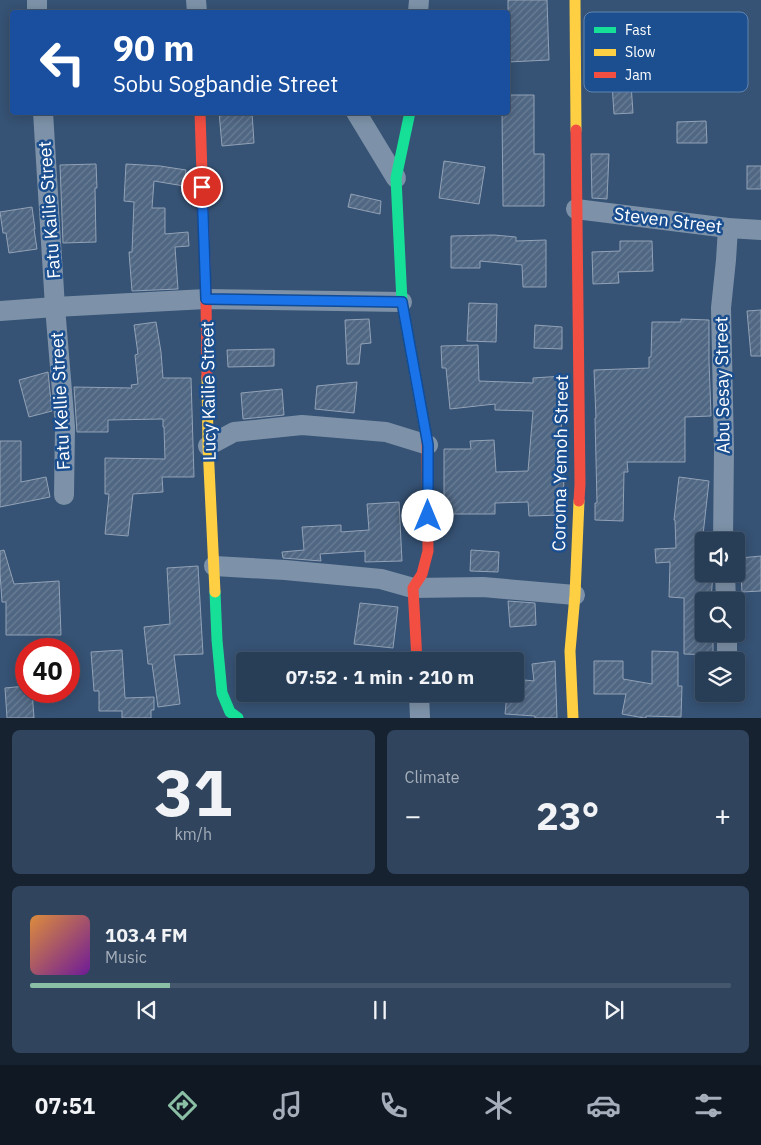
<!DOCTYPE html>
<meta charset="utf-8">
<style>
body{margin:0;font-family:"IBM Plex Sans",sans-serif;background:#30455d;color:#f1f3f6;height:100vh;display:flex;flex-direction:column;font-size:19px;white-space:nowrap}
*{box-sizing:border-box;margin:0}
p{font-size:16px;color:#a5aeba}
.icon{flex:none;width:28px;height:28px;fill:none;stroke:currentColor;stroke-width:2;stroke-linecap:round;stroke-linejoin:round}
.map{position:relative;height:718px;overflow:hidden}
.details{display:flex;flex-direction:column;gap:12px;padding:12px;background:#162230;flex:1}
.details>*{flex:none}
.banner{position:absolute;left:10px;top:10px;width:500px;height:105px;border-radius:5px;box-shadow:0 2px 12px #0003,0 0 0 1px #44576d;background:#1a4fa0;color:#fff;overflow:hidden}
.fabs{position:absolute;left:695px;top:532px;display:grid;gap:10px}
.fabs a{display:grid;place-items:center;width:50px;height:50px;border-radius:5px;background:#283e57;box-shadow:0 2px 12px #0003,0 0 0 1px #44576d;font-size:25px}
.speed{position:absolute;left:15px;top:638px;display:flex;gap:10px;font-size:25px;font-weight:700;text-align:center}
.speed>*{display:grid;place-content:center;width:65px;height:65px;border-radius:50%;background:#283e57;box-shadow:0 2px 12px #0003,0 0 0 1px #44576d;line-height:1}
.speed .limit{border:8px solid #d22;background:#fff;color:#111}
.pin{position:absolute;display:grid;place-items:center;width:42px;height:42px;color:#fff;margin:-21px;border:2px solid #fff;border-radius:50%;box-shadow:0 1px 5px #0007}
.me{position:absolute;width:55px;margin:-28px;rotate:0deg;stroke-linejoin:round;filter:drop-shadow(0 0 4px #0008)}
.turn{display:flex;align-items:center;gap:18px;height:105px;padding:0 20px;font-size:22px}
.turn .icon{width:65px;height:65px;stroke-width:2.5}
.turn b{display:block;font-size:35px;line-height:42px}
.big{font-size:38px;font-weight:700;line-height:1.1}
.details .tile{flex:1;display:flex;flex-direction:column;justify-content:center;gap:8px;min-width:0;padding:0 18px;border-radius:8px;background:#30455d}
.details .dial{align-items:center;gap:0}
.dial b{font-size:65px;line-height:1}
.song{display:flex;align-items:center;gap:15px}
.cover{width:60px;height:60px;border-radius:8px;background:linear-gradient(135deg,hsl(30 70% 55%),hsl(280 70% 35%))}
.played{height:5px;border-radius:2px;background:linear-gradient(90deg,#8abfa5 20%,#44576d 20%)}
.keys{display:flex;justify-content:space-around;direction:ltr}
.heat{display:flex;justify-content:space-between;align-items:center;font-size:28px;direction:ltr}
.details .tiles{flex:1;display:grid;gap:12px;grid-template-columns:1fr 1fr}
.tile:last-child{grid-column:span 2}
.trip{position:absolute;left:236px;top:652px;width:288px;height:50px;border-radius:5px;background:#283e57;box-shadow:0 2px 12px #0003,0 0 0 1px #44576d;font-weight:700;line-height:50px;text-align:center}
.dock{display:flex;height:80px;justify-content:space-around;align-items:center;background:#101923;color:#a5aeba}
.dock .icon{width:35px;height:35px}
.dock .current{color:#8abfa5}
.dock b{font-size:22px;color:#f1f3f6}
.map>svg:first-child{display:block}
</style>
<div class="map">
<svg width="761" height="718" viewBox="0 0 761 718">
<defs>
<pattern id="building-hatch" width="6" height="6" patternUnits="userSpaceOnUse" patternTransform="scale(1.25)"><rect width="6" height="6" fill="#506783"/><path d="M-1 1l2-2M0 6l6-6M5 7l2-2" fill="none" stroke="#6a7e96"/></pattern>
</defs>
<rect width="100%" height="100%" fill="#365274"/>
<g fill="url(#building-hatch)" stroke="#92a2b6">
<path d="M 508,0 L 547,0 L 549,60 L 508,62 Z"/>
<path d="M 604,15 L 615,15 L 617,44 L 649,43 L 650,31 L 676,32 L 676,37 L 701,38 L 701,68 L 679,67 L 679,64 L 642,63 L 642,83 L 631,84 L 633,113 L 614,114 L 612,84 L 606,84 L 605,49 L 591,50 L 591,26 L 604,25 Z"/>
<path d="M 508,95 L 534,95 L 534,154 L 544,154 L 544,206 L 503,206 L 502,112 L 508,112 Z"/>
<path d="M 219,112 L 252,112 L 254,143 L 222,146 Z"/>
<path d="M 706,121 L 707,143 L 677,143 L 677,122 Z"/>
<path d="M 591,154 L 609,154 L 607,199 L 592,198 Z"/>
<path d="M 444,161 L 485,167 L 479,204 L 439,198 Z"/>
<path d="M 96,164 L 97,188 L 95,188 L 96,242 L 63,243 L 60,165 Z"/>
<path d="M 126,164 L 160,166 L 186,170 L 184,186 L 154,181 L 152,208 L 165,208 L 165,234 L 188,232 L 189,246 L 175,247 L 178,289 L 132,291 L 129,252 L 132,252 L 134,202 L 124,201 Z"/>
<rect x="747" y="166" width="14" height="23"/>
<path d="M 351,194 L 381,201 L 380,214 L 348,207 Z"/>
<path d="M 32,207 L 35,229 L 34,229 L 37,249 L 9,253 L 6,233 L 3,233 L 0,212 Z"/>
<path d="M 494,235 L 516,237 L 516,241 L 546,240 L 546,287 L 523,287 L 522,265 L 480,261 L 480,268 L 451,268 L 451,236 Z"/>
<path d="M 620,241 L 652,241 L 653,271 L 618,272 L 619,283 L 593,284 L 592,252 L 620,251 Z"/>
<path d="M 469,303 L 497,304 L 496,342 L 467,341 Z"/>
<path d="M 761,310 L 761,356 L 751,356 L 747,311 Z"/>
<path d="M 369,319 L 371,343 L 361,344 L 359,364 L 347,364 L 345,320 Z"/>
<path d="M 681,319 L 709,320 L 709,361 L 711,416 L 685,417 L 685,462 L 627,462 L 628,472 L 624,472 L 623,521 L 595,520 L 595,503 L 597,503 L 595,418 L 596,418 L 594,370 L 649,368 L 649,357 L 651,357 L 652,322 L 681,322 Z"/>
<path d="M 156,322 L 161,352 L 163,378 L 191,378 L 194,477 L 162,477 L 163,492 L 133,494 L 128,536 L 105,534 L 109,494 L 105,494 L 105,458 L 165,459 L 164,427 L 163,427 L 163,419 L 108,420 L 108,432 L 77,432 L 74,387 L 132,388 L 131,385 L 138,384 L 135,355 L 138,354 L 134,325 Z"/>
<path d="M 535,325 L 562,327 L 562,349 L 534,348 Z"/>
<path d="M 478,345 L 479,381 L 533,383 L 533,378 L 563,376 L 563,404 L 558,470 L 564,470 L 563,515 L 529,516 L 528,502 L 495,503 L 495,514 L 444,514 L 444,449 L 471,449 L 470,441 L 494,440 L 496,472 L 528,471 L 533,411 L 495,410 L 495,404 L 450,409 L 446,368 L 442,368 L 441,346 Z"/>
<path d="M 274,349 L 274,366 L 228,367 L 227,350 Z"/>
<path d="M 48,372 L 52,411 L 29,417 L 19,380 Z"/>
<path d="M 357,382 L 354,413 L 315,409 L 317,386 Z"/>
<path d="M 282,389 L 284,415 L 243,419 L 241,393 Z"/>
<path d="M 0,441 L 21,441 L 21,482 L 46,477 L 50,497 L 0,507 Z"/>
<path d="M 679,477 L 709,481 L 703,535 L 704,574 L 713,574 L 711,599 L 704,599 L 704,634 L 713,634 L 713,655 L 684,654 L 684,598 L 669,597 L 670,562 L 656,563 L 655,549 L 676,548 L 675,520 L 674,520 Z"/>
<path d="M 399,502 L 402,561 L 365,562 L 365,551 L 320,554 L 321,561 L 283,558 L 282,552 L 304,550 L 302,527 L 341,525 L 341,532 L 369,530 L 367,504 Z"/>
<path d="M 4,550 L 14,584 L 59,581 L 61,635 L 6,635 L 6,602 L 2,602 L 0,573 L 0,551 Z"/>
<path d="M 471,550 L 499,552 L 498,572 L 470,571 Z"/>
<path d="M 761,556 L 761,591 L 742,592 L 740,558 Z"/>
<path d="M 198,566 L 203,654 L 174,655 L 180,704 L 158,707 L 152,664 L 148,664 L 144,627 L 170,624 L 167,568 Z"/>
<path d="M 508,601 L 535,603 L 536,625 L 510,627 Z"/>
<path d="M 360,603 L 398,607 L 393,648 L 354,644 Z"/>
<path d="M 122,650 L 125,698 L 154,697 L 154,710 L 151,710 L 151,718 L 122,718 L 122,711 L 99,711 L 99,691 L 94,691 L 91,652 Z"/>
<path d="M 652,651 L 678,652 L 678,686 L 682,686 L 681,717 L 646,716 L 646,718 L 644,718 L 622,714 L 626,694 L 594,694 L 594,661 L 623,661 L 623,679 L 652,684 Z"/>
<path d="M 555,661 L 557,718 L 535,718 L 535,716 L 505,714 L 507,694 L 515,694 L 515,679 L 534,681 L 532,664 Z"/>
<path d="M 26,686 L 26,691 L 32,691 L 34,718 L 7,718 L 5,688 Z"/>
</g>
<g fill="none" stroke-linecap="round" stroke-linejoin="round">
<g stroke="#7d92a8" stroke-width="20">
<path d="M 196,0 L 197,12"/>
<path d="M 37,12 L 37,0"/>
<path d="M 418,12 L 419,0"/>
<path d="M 43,112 L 55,307 L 65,427 L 64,495"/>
<path d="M 356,112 L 396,178"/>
<path d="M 576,209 L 728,228 L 761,230"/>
<path d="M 0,311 L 55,307 L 206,299 L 402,302"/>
<path d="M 208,446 L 234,432 L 302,425 L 386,432 L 428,445"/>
<path d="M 723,541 L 724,450 L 721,308 L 726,260 L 728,228"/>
<path d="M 214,566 L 285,570 L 381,579 L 413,588 L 483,587 L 575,595"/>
<path d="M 725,574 L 726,601"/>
<path d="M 727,661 L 727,634"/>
<path d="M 419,694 L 420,718"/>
</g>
<g stroke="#16e098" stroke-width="11">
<path d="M 410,112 L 396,178 L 402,302 L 427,440"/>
<path d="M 215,592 L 217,640 L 222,693 L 230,712 L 238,718"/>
</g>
<g stroke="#ffcf43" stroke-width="11">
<path d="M 575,0 L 576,130"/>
<path d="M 207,377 L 208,446 L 215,592"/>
<path d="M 573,718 L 570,651 L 575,595 L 579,501"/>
</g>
<g stroke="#f24e42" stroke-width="11">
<path d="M 200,112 L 206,299 L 207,377"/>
<path d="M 576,130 L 580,484 L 579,501"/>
<path d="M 417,661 L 413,588 L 422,574 L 428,551 L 427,440"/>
</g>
</g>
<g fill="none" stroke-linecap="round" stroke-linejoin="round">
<g stroke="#114b97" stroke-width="12">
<path id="route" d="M 202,187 L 206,299 L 402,302 L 428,445 L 428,516"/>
</g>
<use href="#route" stroke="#1a73e8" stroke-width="9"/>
</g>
<g text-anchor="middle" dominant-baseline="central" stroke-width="5" stroke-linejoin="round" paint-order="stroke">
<g font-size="18" fill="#fff" stroke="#1b4f8f">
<text transform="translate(49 210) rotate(-94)">Fatu Kailie Street</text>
<text transform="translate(668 220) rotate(7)">Steven Street</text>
<text transform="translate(722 385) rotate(-91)">Abu Sesay Street</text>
<text transform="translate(208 391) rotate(-91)">Lucy Kailie Street</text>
<text transform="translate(60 401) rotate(-93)">Fatu Kellie Street</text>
<text transform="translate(560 463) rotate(-89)">Coroma Yemoh Street</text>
</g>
</g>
<rect x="584" y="12" width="164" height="80" rx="8" fill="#1b4f8f" stroke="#5f84b1" stroke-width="1"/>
<rect x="594" y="27" width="22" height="6" fill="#16e098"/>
<rect x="594" y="49" width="22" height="7" fill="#ffcf43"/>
<rect x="594" y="72" width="22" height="6" fill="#f24e42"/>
<g font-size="14" fill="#fff">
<text x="625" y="35">Fast</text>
<text x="625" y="57">Slow</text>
<text x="625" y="80">Jam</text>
</g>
</svg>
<div class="fabs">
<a><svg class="icon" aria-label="sound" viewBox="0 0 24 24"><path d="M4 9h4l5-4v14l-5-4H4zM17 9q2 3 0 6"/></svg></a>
<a><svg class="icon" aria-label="search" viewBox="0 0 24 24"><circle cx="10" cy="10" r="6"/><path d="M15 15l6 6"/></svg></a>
<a><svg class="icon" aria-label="layers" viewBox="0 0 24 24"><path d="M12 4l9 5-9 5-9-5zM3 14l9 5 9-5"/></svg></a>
</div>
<div class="speed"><div class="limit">40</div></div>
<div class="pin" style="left:202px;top:187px;background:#d93025"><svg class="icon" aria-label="arrive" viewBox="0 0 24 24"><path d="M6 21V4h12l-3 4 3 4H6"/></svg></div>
<svg class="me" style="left:428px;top:516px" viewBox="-20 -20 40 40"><circle r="19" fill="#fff"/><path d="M0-13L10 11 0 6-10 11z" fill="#1a73e8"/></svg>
<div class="trip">07:52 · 1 min · 210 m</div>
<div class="banner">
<div class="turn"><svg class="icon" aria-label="left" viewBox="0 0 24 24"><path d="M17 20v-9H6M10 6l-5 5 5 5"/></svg><div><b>90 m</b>Sobu Sogbandie Street</div></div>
</div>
</div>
<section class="details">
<div class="tiles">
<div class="tile dial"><b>31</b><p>km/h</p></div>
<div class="tile"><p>Climate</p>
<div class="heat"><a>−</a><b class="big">23°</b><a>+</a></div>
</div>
<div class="tile">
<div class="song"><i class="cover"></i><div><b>103.4 FM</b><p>Music</p></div></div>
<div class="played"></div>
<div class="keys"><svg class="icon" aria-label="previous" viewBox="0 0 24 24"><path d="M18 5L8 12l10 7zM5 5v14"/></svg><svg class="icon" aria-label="pause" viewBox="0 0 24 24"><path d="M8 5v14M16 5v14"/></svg><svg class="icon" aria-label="next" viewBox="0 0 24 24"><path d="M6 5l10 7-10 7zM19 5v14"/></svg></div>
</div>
</div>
</section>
<nav class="dock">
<b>07:51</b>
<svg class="icon current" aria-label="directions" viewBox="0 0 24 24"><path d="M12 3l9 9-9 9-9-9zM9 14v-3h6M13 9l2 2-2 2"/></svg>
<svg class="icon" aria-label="music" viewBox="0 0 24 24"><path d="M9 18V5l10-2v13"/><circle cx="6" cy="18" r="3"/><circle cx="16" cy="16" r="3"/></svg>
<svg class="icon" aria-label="phone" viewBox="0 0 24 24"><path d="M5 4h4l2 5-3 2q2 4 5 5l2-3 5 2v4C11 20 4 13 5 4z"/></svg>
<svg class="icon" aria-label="climate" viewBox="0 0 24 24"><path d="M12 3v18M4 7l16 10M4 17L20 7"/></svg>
<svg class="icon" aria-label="car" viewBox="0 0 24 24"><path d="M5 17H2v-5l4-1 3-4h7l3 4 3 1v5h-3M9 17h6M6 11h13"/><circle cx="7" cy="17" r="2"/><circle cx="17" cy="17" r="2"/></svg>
<svg class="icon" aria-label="filters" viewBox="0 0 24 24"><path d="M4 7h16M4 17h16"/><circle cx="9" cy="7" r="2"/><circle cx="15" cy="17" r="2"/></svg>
</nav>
